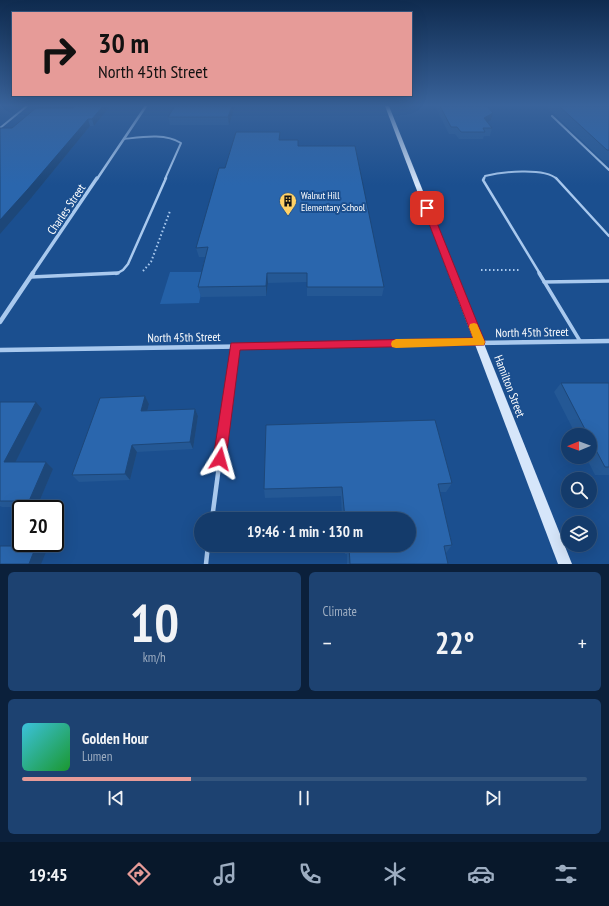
<!DOCTYPE html>
<meta charset="utf-8">
<style>
body{margin:0;font-family:"PT Sans Narrow",sans-serif;background:#1d4271;color:#f1f3f6;height:100vh;display:flex;flex-direction:column;font-size:15px;white-space:nowrap}
*{box-sizing:border-box;margin:0}
p{font-size:13px;color:#9dadc1}
.icon{flex:none;width:22px;height:22px;fill:none;stroke:currentColor;stroke-width:2;stroke-linecap:round;stroke-linejoin:round}
.map{position:relative;height:564px;overflow:hidden}
.drawer{display:flex;flex-direction:column;gap:8px;padding:8px;background:#0b203b;flex:1}
.drawer>*{flex:none}
.hud{position:absolute;left:12px;top:12px;width:400px;height:84px;border-radius:0px;box-shadow:0 4px 16px #0002,0 0 0 1px #33557e;background:#e69b98;color:#111;overflow:hidden}
.needle{width:26px;rotate:269deg}
.fabs{position:absolute;left:561px;top:428px;display:grid;gap:8px}
.fabs a{display:grid;place-items:center;width:36px;height:36px;border-radius:50%;background:#143b6b;box-shadow:0 4px 16px #0002,0 0 0 1px #33557e;font-size:20px}
.speed{position:absolute;left:12px;top:500px;display:flex;gap:8px;font-size:20px;font-weight:700;text-align:center}
.speed>*{display:grid;place-content:center;width:52px;height:52px;border-radius:50%;background:#143b6b;box-shadow:0 4px 16px #0002,0 0 0 1px #33557e;line-height:1}
.speed .limit{border:2px solid #111;border-radius:6px;background:#fff;color:#111}
.pin{position:absolute;display:grid;place-items:center;width:34px;height:34px;color:#fff;margin:-17px;border-radius:8px;box-shadow:0 2px 6px #0006}
.me{position:absolute;width:44px;margin:-22px;rotate:8deg;stroke-linejoin:round;filter:drop-shadow(0 0 3px #0008)}
.turn{display:flex;align-items:center;gap:14px;height:84px;padding:0 20px;font-size:18px}
.turn .icon{width:52px;height:52px;stroke-width:2.5}
.turn b{display:block;font-size:28px;line-height:34px}
.big{font-size:30px;font-weight:700;line-height:1.1}
.drawer .card{flex:1;display:flex;flex-direction:column;justify-content:center;gap:6px;min-width:0;padding:0 14px;border-radius:6px;background:#1d4271}
.drawer .dial{align-items:center;gap:0}
.dial b{font-size:52px;line-height:1}
.song{display:flex;align-items:center;gap:12px}
.cover{width:48px;height:48px;border-radius:6px;background:linear-gradient(135deg,hsl(190 70% 55%),hsl(130 70% 35%))}
.played{height:4px;border-radius:2px;background:linear-gradient(90deg,#e69b98 30%,#33557e 30%)}
.keys{display:flex;justify-content:space-around;direction:ltr}
.heat{display:flex;justify-content:space-between;align-items:center;font-size:22px;direction:ltr}
.drawer .tiles{flex:1;display:grid;gap:8px;grid-template-columns:1fr 1fr}
.card:last-child{grid-column:span 2}
.trip{position:absolute;left:194px;top:512px;width:222px;height:40px;border-radius:20px;background:#143b6b;box-shadow:0 4px 16px #0002,0 0 0 1px #33557e;font-weight:700;line-height:40px;text-align:center}
.menu{display:flex;height:64px;justify-content:space-around;align-items:center;background:#08182b;color:#9dadc1}
.menu .icon{width:28px;height:28px}
.menu .on{color:#e69b98}
.menu b{font-size:18px;color:#f1f3f6}
.map>svg:first-child{display:block}
</style>
<div class="map">
<svg width="609" height="564" viewBox="0 0 609 564">
<rect width="100%" height="100%" fill="#1b4f8f"/>
<path fill="#2461a8" d="M 170,272 L 206,272 L 199,303 L 160,304 Z"/>
<g fill="none" stroke-linecap="round" stroke-linejoin="round">
<g stroke="#a9c9ee" stroke-width="2" stroke-dasharray="1.5 2.5" stroke-linecap="butt">
<path d="M 481,270 L 521,270"/>
<path d="M 143,271 L 151,262 L 170,211"/>
</g>
<g stroke="#a9c9ee" stroke-width="2">
<path d="M 552,116 L 609,170"/>
<path d="M 0,128 L 27,106"/>
<path d="M 124,139 C 142,137 165,133 181,143 L 165,179"/>
<path d="M 484,179 L 485,176 C 501,172 544,167 557,179"/>
</g>
<g stroke="#a9c9ee" stroke-width="2.5">
<path d="M 484,178 L 483,180 L 540,274"/>
<path d="M 556,178 L 609,236"/>
<path d="M 116,274 L 123,270 L 128,264 L 166,178"/>
</g>
<g stroke="#a9c9ee" stroke-width="3.5">
<path d="M 539,273 L 580,341"/>
<path d="M 31,277 L 118,273"/>
<path d="M 544,282 L 609,281"/>
<path d="M 228,399 L 235,346"/>
</g>
<g stroke="#a9c9ee" stroke-width="4.5">
<path d="M 212,519 L 228,398"/>
<path d="M 206,564 L 208,545"/>
</g>
<path stroke="#a9c9ee" stroke-width="2.5" d="M 97,179 L 146,106"/>
<path stroke="#a9c9ee" stroke-width="3.5" d="M 32,274 L 97,178"/>
<g stroke="#a9c9ee" stroke-width="4.5">
<path d="M 0,322 L 33,273"/>
<path d="M 0,350 L 609,341"/>
</g>
<path fill="#d6e6fa" fill-rule="evenodd" d="M 385,106 L 389,106 L 572,564 L 558,564 Z"/>
</g>
<g fill="#245895">
<path d="M 75,106 L 110,106 L 94,126 L 90,126 L 32,197 L 12,128 L 73,108 Z"/>
<path d="M 175,106 L 235,106 L 229,125 L 170,125 L 168,117 Z"/>
<path d="M 435,106 L 487,106 L 493,113 L 491,120 L 487,122 L 492,128 L 490,136 L 484,136 L 483,139 L 459,139 L 455,134 L 449,134 Z"/>
<path d="M 546,106 L 609,106 L 609,160 L 602,160 Z"/>
<path d="M 280,140 L 298,146 L 384,287 L 382,296 L 307,296 L 307,282 L 268,283 L 266,296 L 201,297 L 198,287 L 205,257 L 199,257 L 196,248 L 225,168 Z"/>
<path d="M 561,383 L 609,383 L 609,475 L 595,475 L 586,457 L 590,457 L 590,435 L 576,435 L 554,392 Z"/>
<path d="M 145,396 L 149,404 L 147,411 L 195,409 L 198,416 L 193,449 L 137,452 L 130,480 L 79,482 L 72,475 Z"/>
<path d="M 0,402 L 42,409 L 15,462 L 46,462 L 53,469 L 37,507 L 2,507 L 0,506 Z"/>
<path d="M 452,483 L 446,492 L 440,492 L 452,545 L 446,553 L 448,564 L 347,564 L 347,554 L 345,554 L 344,545 L 409,545 L 409,519 L 342,519 L 341,496 L 265,498 L 264,489 Z"/>
</g>
<g fill="#1d4779">
<path d="M 103,106 L 110,106 L 94,126 L 92,119 Z"/>
<path d="M 232,106 L 235,106 L 229,125 L 228,117 Z"/>
<path d="M 493,113 L 491,120 L 482,126 L 484,118 Z"/>
<path d="M 88,119 L 90,126 L 32,197 L 0,234 L 0,220 Z"/>
<path d="M 267,273 L 268,283 L 266,296 L 266,286 Z"/>
<path d="M 145,396 L 149,404 L 145,419 L 141,411 Z"/>
<path d="M 36,402 L 42,409 L 12,469 L 4,462 Z"/>
<path d="M 195,409 L 198,416 L 193,449 L 190,442 Z"/>
<path d="M 132,445 L 137,452 L 130,480 L 125,474 Z"/>
<path d="M 46,462 L 53,469 L 37,507 L 29,501 Z"/>
<path d="M 36,546 L 46,552 L 41,564 L 29,564 Z"/>
</g>
<g fill="#2a66ad" stroke="#1d4779">
<path d="M 75,106 L 103,106 L 92,119 L 88,119 L 28,189 L 0,220 L 0,128 L 12,128 L 36,108 L 73,108 Z"/>
<path d="M 175,106 L 232,106 L 228,117 L 168,117 Z"/>
<path d="M 440,106 L 487,106 L 493,113 L 484,118 L 492,128 L 483,128 L 485,132 L 461,132 L 457,127 L 451,127 Z"/>
<path d="M 559,106 L 609,106 L 609,150 L 607,150 Z"/>
<path d="M 236,132 L 280,132 L 279,140 L 298,140 L 298,146 L 355,146 L 384,287 L 307,287 L 307,273 L 267,273 L 266,286 L 198,287 L 208,247 L 196,248 L 219,168 L 225,168 Z"/>
<path d="M 561,383 L 609,383 L 609,467 L 605,467 L 590,439 L 590,435 L 588,435 Z"/>
<path d="M 145,396 L 141,411 L 195,409 L 190,442 L 132,445 L 125,474 L 72,475 L 100,398 Z"/>
<path d="M 0,402 L 36,402 L 4,462 L 46,462 L 29,501 L 0,501 Z"/>
<path d="M 435,420 L 452,483 L 438,484 L 452,545 L 444,546 L 448,564 L 350,564 L 349,547 L 347,547 L 347,545 L 409,545 L 409,519 L 345,519 L 342,487 L 264,489 L 266,425 Z"/>
<path d="M 0,546 L 36,546 L 29,564 L 0,564 Z"/>
</g>
<linearGradient id="sky" x2="0" y2="1"><stop stop-color="#0f2b4f"/><stop offset="0.57" stop-color="#39639b"/><stop offset="1" stop-color="#39639b" stop-opacity="0"/></linearGradient>
<rect width="609" height="185" fill="url(#sky)"/>
<path fill="#e11d48" stroke="#92132f" d="M 427,205 L 431,208 L 485,342 L 484,345 L 240,350 L 226,459 L 225,464 L 220,466 L 215,464 L 213,459 L 231,343 L 473,338 L 423,208 Z"/>
<path fill="#f59e0b" d="M 474,323 L 477,324 L 485,342 L 484,345 L 396,348 L 392,347 L 391,344 L 392,341 L 396,339 L 473,338 L 469,327 L 470,324 Z"/>
<defs>
<g id="building-pin" transform="scale(0.9)"><path d="M0 17L-7.5 6A9.5 9.5 0 1 1 7.5 6Z" fill="#ffd166" stroke="#1b4f8f"/><path d="M-4-6H4V6H1V3H-1V6H-4ZM-2.5-4.3h1.7v1.8h-1.7ZM.8-4.3h1.7v1.8H.8ZM-2.5-1h1.7V.8h-1.7ZM.8-1h1.7V.8H.8Z" fill="#111"/></g>
</defs>
<g fill-rule="evenodd">
<use href="#building-pin" x="288" y="201"/>
</g>
<g text-anchor="middle" dominant-baseline="central" stroke-width="4" stroke-linejoin="round" paint-order="stroke">
<g font-size="10" fill="#fff" stroke="#1b4f8f" text-anchor="start">
<text x="301" y="195">Walnut Hill<tspan x="301" dy="12">Elementary School</tspan></text>
</g>
<g font-size="12" fill="#fff" stroke="#1b4f8f">
<text transform="translate(66 209) rotate(-56)">Charles Street</text>
<text transform="translate(532 332) rotate(-1)">North 45th Street</text>
<text transform="translate(184 337) rotate(-1)">North 45th Street</text>
<text transform="translate(510 386) rotate(69)">Hamilton Street</text>
</g>
</g>
</svg>
<div class="fabs">
<a><svg class="needle" viewBox="-14 -14 28 28"><path d="M0-13l5 13h-10z" fill="#e53935"/><path d="M0 13l5-13h-10z" fill="#9dadc1"/></svg></a>
<a><svg class="icon" aria-label="search" viewBox="0 0 24 24"><circle cx="10" cy="10" r="6"/><path d="M15 15l6 6"/></svg></a>
<a><svg class="icon" aria-label="layers" viewBox="0 0 24 24"><path d="M12 4l9 5-9 5-9-5zM3 14l9 5 9-5"/></svg></a>
</div>
<div class="speed"><div class="limit">20</div></div>
<div class="pin" style="left:427px;top:208px;background:#d93025"><svg class="icon" aria-label="arrive" viewBox="0 0 24 24"><path d="M6 21V4h12l-3 4 3 4H6"/></svg></div>
<svg class="me" style="left:220px;top:459px" viewBox="-20 -20 40 40"><path d="M0-17L14 15 0 8-14 15z" fill="#e11d48" stroke="#fff" stroke-width="4"/></svg>
<div class="trip">19:46 · 1 min · 130 m</div>
<div class="hud">
<div class="turn"><svg class="icon" aria-label="right" viewBox="0 0 24 24"><path d="M7 20v-9h11M14 6l5 5-5 5"/></svg><div><b>30 m</b>North 45th Street</div></div>
</div>
</div>
<section class="drawer">
<div class="tiles">
<div class="card dial"><b>10</b><p>km/h</p></div>
<div class="card"><p>Climate</p>
<div class="heat"><a>−</a><b class="big">22°</b><a>+</a></div>
</div>
<div class="card">
<div class="song"><i class="cover"></i><div><b>Golden Hour</b><p>Lumen</p></div></div>
<div class="played"></div>
<div class="keys"><svg class="icon" aria-label="previous" viewBox="0 0 24 24"><path d="M18 5L8 12l10 7zM5 5v14"/></svg><svg class="icon" aria-label="pause" viewBox="0 0 24 24"><path d="M8 5v14M16 5v14"/></svg><svg class="icon" aria-label="next" viewBox="0 0 24 24"><path d="M6 5l10 7-10 7zM19 5v14"/></svg></div>
</div>
</div>
</section>
<nav class="menu">
<b>19:45</b>
<svg class="icon on" aria-label="directions" viewBox="0 0 24 24"><path d="M12 3l9 9-9 9-9-9zM9 14v-3h6M13 9l2 2-2 2"/></svg>
<svg class="icon" aria-label="music" viewBox="0 0 24 24"><path d="M9 18V5l10-2v13"/><circle cx="6" cy="18" r="3"/><circle cx="16" cy="16" r="3"/></svg>
<svg class="icon" aria-label="phone" viewBox="0 0 24 24"><path d="M5 4h4l2 5-3 2q2 4 5 5l2-3 5 2v4C11 20 4 13 5 4z"/></svg>
<svg class="icon" aria-label="climate" viewBox="0 0 24 24"><path d="M12 3v18M4 7l16 10M4 17L20 7"/></svg>
<svg class="icon" aria-label="car" viewBox="0 0 24 24"><path d="M5 17H2v-5l4-1 3-4h7l3 4 3 1v5h-3M9 17h6M6 11h13"/><circle cx="7" cy="17" r="2"/><circle cx="17" cy="17" r="2"/></svg>
<svg class="icon" aria-label="filters" viewBox="0 0 24 24"><path d="M4 7h16M4 17h16"/><circle cx="9" cy="7" r="2"/><circle cx="15" cy="17" r="2"/></svg>
</nav>
